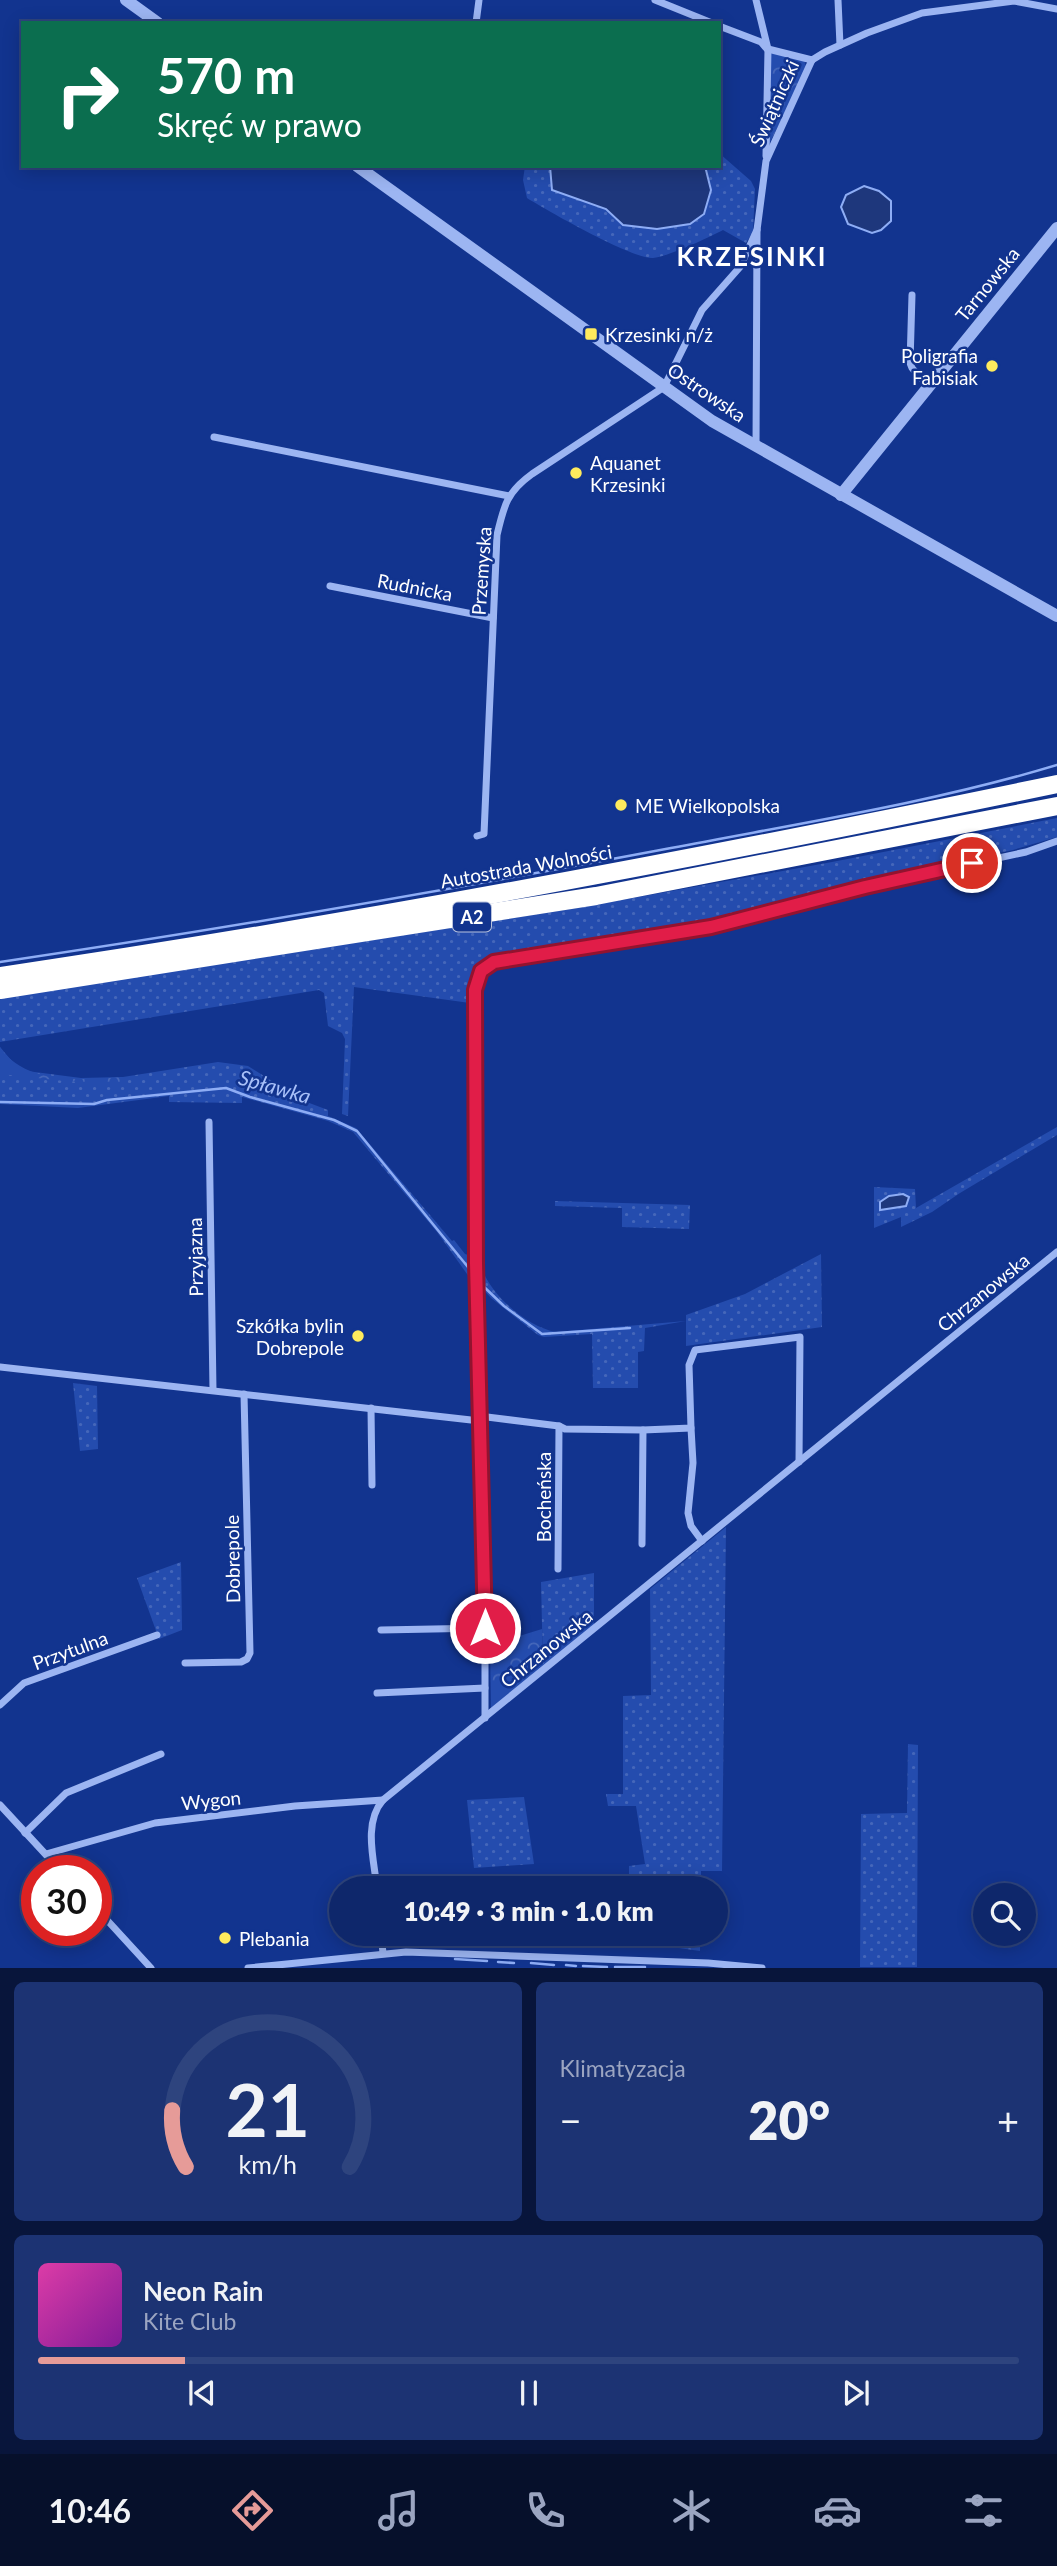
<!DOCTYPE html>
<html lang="pl">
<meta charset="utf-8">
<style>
body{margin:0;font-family:Lato,sans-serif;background:#1c3373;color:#f1f3f6;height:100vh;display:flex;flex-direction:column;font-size:26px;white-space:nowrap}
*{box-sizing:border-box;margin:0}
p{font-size:23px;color:#9ba5c1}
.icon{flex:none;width:38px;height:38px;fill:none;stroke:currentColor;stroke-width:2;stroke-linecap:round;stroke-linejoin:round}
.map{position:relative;height:1968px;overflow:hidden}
.drawer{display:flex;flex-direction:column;gap:14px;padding:14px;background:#08153b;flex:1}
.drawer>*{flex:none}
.banner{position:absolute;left:21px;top:21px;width:700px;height:147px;border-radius:0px;box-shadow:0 4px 18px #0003,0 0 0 2px #2e447e;background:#0b6e4f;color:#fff;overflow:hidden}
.buttons{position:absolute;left:973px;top:1883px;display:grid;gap:14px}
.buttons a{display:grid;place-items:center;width:63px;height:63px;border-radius:50%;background:#0e276b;box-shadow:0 4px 18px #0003,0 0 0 2px #2e447e;font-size:35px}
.speed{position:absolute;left:21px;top:1855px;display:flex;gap:14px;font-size:35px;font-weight:700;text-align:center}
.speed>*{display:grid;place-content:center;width:91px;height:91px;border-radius:50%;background:#0e276b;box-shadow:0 4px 18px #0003,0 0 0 2px #2e447e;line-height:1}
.speed .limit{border:10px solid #d22;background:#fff;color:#111}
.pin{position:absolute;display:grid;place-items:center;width:60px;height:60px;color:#fff;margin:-30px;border:4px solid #fff;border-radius:50%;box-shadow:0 2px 7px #0007}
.me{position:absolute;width:77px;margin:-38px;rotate:0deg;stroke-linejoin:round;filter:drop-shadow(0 0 5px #0008)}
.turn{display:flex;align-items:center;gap:24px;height:147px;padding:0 21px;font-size:32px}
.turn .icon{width:91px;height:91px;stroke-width:2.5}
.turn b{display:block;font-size:49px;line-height:60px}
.big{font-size:52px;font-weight:800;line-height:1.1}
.drawer .card{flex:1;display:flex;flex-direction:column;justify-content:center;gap:10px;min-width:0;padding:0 24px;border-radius:10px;background:#1c3373}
.drawer .dial{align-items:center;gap:0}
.dial svg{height:182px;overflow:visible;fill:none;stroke:#2e447e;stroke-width:7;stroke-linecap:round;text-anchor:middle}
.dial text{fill:#f1f3f6;stroke:none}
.song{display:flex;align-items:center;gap:21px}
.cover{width:84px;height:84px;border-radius:10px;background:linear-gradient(135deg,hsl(320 70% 55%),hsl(290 70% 35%))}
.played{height:7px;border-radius:4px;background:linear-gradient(90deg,#e69b98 15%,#2e447e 15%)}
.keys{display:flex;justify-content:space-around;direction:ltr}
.heat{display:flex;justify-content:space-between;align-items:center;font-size:38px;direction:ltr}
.drawer .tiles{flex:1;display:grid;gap:14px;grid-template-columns:1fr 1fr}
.card:last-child{grid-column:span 2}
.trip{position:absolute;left:329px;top:1876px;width:399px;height:70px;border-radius:35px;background:#0e276b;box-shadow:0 4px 18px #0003,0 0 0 2px #2e447e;font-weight:800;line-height:70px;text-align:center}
.dock{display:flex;height:112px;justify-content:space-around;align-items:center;background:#06102b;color:#9ba5c1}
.dock .icon{width:49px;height:49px}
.dock .on{color:#e69b98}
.dock b{font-size:32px;color:#f1f3f6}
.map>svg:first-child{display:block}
</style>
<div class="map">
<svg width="1057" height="1968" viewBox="0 0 1057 1968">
<defs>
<pattern id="grass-dots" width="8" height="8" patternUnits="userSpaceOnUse" patternTransform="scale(1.75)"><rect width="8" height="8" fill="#244cae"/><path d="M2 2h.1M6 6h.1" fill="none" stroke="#4567ba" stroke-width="1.8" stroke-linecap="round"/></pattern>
<pattern id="forest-crowns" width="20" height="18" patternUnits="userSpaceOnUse" patternTransform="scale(1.75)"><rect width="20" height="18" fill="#244cae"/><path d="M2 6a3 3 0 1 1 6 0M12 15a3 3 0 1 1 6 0" fill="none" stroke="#4567ba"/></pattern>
</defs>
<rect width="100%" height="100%" fill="#12348f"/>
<g fill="url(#grass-dots)">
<path d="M 719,153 L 751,181 L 755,189 L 753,232 L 746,243 L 723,230 C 710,237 667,257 653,258 C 632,259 548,211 527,198 L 523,180 L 525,166 L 719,166 Z"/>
<path d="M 1057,818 L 1057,837 L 1013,850 L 912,871 L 745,915 L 491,960 C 474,971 473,985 470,1003 L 354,987 L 348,1116 L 342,1114 L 345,1039 L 342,1033 L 328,1026 L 324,993 L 319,990 L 0,1042 L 0,998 L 577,908 L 832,862 Z"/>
<path d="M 0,1047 L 16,1066 L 27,1071 L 81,1078 L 123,1077 L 218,1062 L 248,1066 L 304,1101 L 328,1110 L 328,1116 L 356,1128 L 452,1241 L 454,1240 L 465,1254 L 471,1256 L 472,1281 L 437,1232 L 353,1132 L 328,1121 L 242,1097 L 242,1103 L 169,1102 L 169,1096 L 78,1108 L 0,1104 Z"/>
<path d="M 1057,1127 L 1057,1135 L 960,1193 L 932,1212 L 901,1227 L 901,1217 L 874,1228 L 874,1187 L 915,1189 L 916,1208 Z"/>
<path d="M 555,1201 L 690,1205 L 689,1229 L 622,1227 L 622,1208 L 555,1206 Z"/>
<path d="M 821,1254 L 822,1327 L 686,1346 L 686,1321 L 645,1328 L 644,1351 L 638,1352 L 638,1388 L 593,1388 L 592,1334 L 544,1337 L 538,1335 L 491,1298 L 480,1286 L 481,1266 C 489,1294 527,1327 556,1332 L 686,1321 L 686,1315 L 745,1294 Z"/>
<path d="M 73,1383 L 97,1386 L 98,1449 L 80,1451 Z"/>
<path d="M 726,1527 L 722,1871 L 701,1871 L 701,1888 L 629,1888 L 629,1866 L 645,1864 L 636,1806 L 608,1806 L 606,1794 L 623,1794 L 623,1696 L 651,1695 L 650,1589 Z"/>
<path d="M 181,1562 L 182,1630 L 159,1639 L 137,1578 Z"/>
<path d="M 594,1573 L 594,1625 L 543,1667 L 541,1582 Z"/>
<path d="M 908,1744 L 918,1745 L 917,1967 L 860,1967 L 861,1814 L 907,1813 Z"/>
<path d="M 524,1797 L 534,1864 L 474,1868 L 467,1800 Z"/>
<path d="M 679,1934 L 700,1934 L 700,1951 L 665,1946 L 679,1939 Z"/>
</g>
<g fill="url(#forest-crowns)">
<path d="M 771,53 L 804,60 L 807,69 L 768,146 Z"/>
<path d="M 0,1047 C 24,1085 84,1080 124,1077 L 121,1087 L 0,1074 Z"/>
<path d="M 542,1629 L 543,1667 L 491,1709 L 490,1645 Z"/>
</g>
<g fill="#1e377c" stroke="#8eadf5" stroke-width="2">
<path d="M 550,166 L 705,166 L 711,190 L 704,214 L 690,224 L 657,229 L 623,225 L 606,209 L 552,190 Z"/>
<path d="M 864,186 L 879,191 L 891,201 L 891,221 L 881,230 L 872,233 L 848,224 L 841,207 L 846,195 Z"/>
<path d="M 903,1194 L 909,1197 L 906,1206 L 880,1210 L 880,1202 L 889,1196 Z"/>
</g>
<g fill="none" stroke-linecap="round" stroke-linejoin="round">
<g stroke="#8eadf5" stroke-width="2.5">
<path d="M 0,962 C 225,929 448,890 671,848 C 801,823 931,803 1057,765"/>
<path d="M 0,1102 L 94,1104 L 107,1100 L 226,1088 L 250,1097 L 334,1120 L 357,1131 L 472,1272"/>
<path d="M 481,1284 L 504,1306 L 542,1334 L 630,1328"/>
<path d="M 455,1959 L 487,1961"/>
<path d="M 498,1962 L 514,1963"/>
<path d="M 531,1963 L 554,1965"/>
<path d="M 566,1965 L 576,1966"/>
<path d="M 583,1966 L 607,1967"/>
<path d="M 615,1967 L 645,1967"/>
</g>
<g stroke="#9cb5f2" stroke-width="7">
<path d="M 655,0 L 712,23"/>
<path d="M 756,0 L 768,49 L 766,156"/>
<path d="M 838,0 L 840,45"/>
<path d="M 476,23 L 479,0"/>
<path d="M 719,26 L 761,42 L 767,49"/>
<path d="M 768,49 L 812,60"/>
<path d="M 812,60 L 825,52 L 867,33 L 922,13 L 1014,1 L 1057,9"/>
<path d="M 912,295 L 910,363 L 912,368 L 928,386"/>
<path d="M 214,437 L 509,496"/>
<path d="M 756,448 L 757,230 L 766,161 L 812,60"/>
<path d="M 330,586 L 493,618"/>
<path d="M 477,836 L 484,834 L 497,535 C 504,505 507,492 532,474 L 664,387 L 702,310 L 740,267 L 757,230"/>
<path d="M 209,1122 L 213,1390"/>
<path d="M 0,1367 L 480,1421 L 487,1417 L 559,1426 L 565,1429 L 643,1430 L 642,1544"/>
<path d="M 371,1408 L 372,1485"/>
<path d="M 691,1428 L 693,1463 L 688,1513 L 691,1526 L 702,1541"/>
<path d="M 643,1430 L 691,1428 L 689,1365 L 695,1350 L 800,1337 L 799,1462"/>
<path d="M 558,1569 L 559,1426"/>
<path d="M 381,1630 L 485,1628"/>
<path d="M 185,1663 L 241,1662 L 247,1659 L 250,1653 L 244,1394"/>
<path d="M 377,1693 L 485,1688"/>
<path d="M 0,1705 L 24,1683 L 157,1635"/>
<path d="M 485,1718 L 485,1588 L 476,1244 L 476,990 L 481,971 L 494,962 L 711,927 L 865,887 L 1026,852 L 1057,841"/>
<path d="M 0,1805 L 61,1871"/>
<path d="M 25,1833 L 66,1793 L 161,1754"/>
<path d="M 46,1854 L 155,1823 L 295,1806 L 383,1800"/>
<path d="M 377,1888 C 374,1860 363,1823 383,1800 L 1057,1252"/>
<path d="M 96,1908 L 151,1968"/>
<path d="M 381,1934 L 383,1953"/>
<path d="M 248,1968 L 406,1952 L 708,1963 L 762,1968"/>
</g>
<g stroke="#9cb5f2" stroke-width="12">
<path d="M 126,0 L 158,23"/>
<path d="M 357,166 L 712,421 L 1057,616"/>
<path d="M 841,495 L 1057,228"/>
</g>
<g stroke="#fff" stroke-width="18">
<path d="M 0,976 C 354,924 706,857 1057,784"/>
<path d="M 0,990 L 596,896 L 1057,806"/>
</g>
</g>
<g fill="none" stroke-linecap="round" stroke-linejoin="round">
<g stroke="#92132f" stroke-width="18">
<path id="route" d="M 485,1628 L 476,1263 L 475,990 L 481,971 L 494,962 L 711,927 L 865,887 L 972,863"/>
</g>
<use href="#route" stroke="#e11d48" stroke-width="12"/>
</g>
<g fill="#ffeb5d" stroke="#12348f" stroke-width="2.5">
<rect x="584" y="327" width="14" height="14" rx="3.5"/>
<circle cx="992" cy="366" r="7"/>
<circle cx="576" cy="473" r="7"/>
<circle cx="621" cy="805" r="7"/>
<circle cx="358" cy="1336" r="7"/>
<circle cx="225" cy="1938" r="7"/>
</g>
<g text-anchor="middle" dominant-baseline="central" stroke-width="5" stroke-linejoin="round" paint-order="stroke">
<rect fill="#12348f" stroke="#b8c2dd" stroke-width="2" x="453" y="902.5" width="38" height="29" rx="5"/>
<g font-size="18" font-weight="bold" fill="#fff">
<text x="472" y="917">A2</text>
</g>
<g font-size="19" fill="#fff" stroke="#12348f">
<text transform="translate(774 103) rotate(-66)">Świątniczki</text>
<text transform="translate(987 284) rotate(-51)">Tarnowska</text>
<text transform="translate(707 392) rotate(34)">Ostrowska</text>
<text transform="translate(481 571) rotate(-86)">Przemyska</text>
<text transform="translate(415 587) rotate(11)">Rudnicka</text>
<text transform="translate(526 866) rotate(-10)">Autostrada Wolności</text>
<text transform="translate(195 1257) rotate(-91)">Przyjazna</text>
<text transform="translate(983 1292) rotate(-39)">Chrzanowska</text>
<text transform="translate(543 1497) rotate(-90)">Bocheńska</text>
<text transform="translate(232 1559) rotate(-91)">Dobrepole</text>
<text transform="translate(546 1648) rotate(-39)">Chrzanowska</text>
<text transform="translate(70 1650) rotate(-20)">Przytulna</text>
<text transform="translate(211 1800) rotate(-6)">Wygon</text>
</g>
<g font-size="19" fill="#fff" stroke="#12348f" text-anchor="start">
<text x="605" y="334">Krzesinki n/ż</text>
<text x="978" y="355" text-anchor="end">Poligrafia<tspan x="978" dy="22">Fabisiak</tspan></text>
<text x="590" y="462">Aquanet<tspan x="590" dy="22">Krzesinki</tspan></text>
<text x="635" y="805">ME Wielkopolska</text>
<text x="344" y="1325" text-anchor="end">Szkółka bylin<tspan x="344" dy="22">Dobrepole</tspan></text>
<text x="239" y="1938">Plebania</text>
</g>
<g font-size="21" font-style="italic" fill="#a8c0f9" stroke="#12348f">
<text transform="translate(275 1086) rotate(16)">Spławka</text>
</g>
<g font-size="26" font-weight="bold" letter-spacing="2" fill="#fff" stroke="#12348f">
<text x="752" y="256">KRZESINKI</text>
</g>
</g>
</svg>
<div class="buttons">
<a><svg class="icon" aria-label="search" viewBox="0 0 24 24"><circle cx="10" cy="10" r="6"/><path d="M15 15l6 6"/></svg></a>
</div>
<div class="speed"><div class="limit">30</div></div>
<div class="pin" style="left:972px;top:863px;background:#d93025"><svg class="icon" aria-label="arrive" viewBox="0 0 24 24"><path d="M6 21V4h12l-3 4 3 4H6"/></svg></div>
<svg class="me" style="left:485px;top:1628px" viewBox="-20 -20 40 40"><circle r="17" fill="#e11d48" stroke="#fff" stroke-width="3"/><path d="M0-11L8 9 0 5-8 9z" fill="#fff"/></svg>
<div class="trip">10:49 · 3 min · 1.0 km</div>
<div class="banner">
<div class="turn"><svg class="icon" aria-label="right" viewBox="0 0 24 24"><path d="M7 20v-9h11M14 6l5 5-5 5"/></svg><div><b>570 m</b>Skręć w prawo</div></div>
</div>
</div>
<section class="drawer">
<div class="tiles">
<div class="card dial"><svg viewBox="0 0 100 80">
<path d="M14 69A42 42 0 1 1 86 69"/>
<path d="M14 69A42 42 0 0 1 8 44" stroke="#e69b98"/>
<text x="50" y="56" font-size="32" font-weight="700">21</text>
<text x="50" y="72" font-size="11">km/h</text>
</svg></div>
<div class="card"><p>Klimatyzacja</p>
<div class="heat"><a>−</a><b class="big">20°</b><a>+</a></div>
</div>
<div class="card">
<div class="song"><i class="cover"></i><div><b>Neon Rain</b><p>Kite Club</p></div></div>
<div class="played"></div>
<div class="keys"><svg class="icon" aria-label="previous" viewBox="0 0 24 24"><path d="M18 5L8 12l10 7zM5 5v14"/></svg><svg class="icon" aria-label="pause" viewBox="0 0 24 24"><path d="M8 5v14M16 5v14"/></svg><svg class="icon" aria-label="next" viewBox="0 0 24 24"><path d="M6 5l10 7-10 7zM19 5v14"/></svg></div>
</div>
</div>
</section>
<nav class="dock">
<b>10:46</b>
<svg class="icon on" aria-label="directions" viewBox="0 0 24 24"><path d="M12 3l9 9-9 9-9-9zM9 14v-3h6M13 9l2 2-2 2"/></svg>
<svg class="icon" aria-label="music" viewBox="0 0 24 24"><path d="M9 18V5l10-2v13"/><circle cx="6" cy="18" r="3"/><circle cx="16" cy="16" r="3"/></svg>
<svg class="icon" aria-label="phone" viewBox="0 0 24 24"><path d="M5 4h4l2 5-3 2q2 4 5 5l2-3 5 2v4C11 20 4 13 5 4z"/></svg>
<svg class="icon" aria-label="climate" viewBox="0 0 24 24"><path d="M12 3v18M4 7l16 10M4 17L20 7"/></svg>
<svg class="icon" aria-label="car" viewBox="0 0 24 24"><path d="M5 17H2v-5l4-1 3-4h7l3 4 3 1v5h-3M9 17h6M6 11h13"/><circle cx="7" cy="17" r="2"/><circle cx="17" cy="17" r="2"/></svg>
<svg class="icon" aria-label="filters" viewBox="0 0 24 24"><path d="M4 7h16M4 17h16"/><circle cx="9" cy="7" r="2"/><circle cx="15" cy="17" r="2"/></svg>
</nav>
